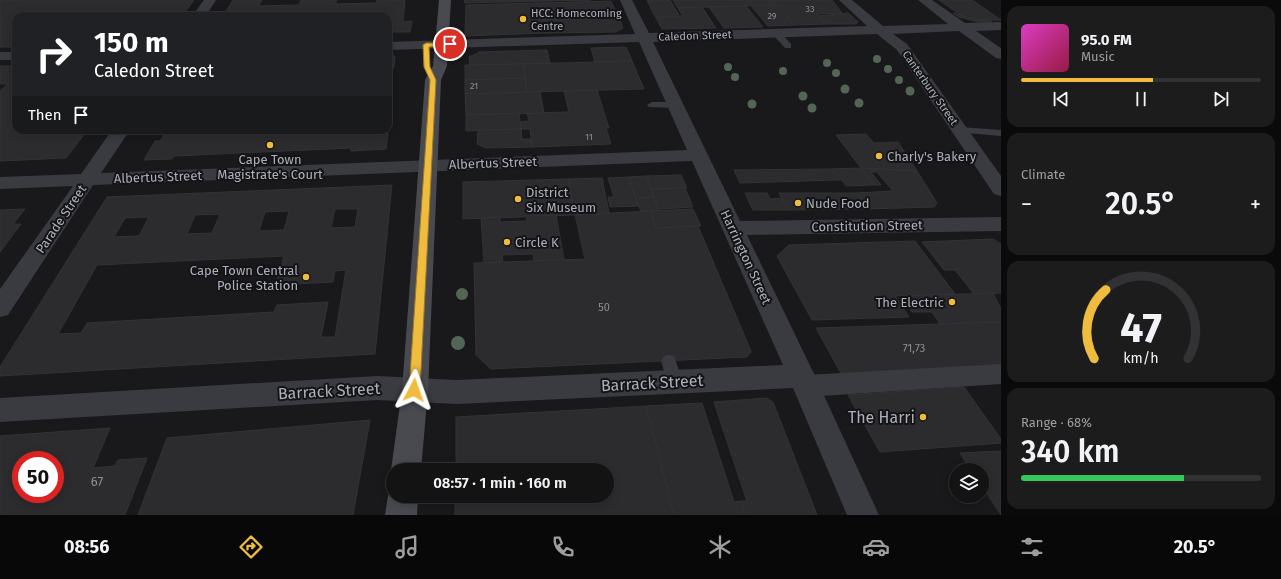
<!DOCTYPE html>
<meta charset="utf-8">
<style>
body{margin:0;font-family:"Fira Sans",sans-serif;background:#1c1c1d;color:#f1f3f6;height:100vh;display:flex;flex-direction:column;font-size:15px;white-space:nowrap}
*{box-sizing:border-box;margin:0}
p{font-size:13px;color:#9d9ea0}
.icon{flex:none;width:22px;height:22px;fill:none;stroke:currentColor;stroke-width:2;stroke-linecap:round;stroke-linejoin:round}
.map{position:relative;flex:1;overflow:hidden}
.details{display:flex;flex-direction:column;gap:6px;padding:6px;background:#0a0a0b;width:280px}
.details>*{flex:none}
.top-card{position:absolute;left:12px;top:12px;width:380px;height:122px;border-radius:12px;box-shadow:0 2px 10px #0003,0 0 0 1px #323234;background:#202124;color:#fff;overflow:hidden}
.controls{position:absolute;left:949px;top:463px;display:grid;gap:8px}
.controls a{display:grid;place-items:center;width:40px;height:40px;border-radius:50%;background:#131314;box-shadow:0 2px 10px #0003,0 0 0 1px #323234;font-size:20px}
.speed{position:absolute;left:12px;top:451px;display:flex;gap:8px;font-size:20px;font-weight:700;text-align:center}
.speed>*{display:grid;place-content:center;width:52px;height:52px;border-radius:50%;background:#131314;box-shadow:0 2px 10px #0003,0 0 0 1px #323234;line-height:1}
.speed .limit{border:6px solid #d22;background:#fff;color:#111}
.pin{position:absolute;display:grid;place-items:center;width:34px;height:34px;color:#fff;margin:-17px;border:2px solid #fff;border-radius:50%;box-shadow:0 1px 4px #0007}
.me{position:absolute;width:44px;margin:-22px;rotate:4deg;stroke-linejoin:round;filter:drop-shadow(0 0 3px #0008)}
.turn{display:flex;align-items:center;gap:14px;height:84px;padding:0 16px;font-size:18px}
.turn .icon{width:52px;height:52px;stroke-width:2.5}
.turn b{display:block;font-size:28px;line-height:34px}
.then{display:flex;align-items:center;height:38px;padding:0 16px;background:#0003;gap:8px;font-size:15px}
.big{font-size:30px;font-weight:600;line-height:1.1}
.details .tile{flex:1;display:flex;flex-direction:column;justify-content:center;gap:6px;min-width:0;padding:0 14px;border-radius:12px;background:#1c1c1d}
.details .dial{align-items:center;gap:0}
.dial svg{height:104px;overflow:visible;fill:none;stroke:#323234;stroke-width:7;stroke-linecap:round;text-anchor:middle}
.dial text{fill:#f1f3f6;stroke:none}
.song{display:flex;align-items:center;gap:12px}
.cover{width:48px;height:48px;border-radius:6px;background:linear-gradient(135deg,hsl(310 70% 55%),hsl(340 70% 35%))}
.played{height:4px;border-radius:2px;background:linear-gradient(90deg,#f0bc3d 55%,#323234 55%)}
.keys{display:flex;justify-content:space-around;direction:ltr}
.heat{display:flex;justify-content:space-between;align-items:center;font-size:22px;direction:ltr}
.charge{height:6px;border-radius:3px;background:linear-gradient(90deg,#34c759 68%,#323234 0)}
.trip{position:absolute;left:386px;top:463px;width:228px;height:40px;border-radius:20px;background:#131314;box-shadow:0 2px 10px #0003,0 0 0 1px #323234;font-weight:600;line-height:40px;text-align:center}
.tabs{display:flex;height:64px;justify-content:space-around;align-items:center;background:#080808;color:#9d9ea0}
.tabs .icon{width:28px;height:28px}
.tabs .selected{color:#f0bc3d}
.tabs b{font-size:18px;color:#f1f3f6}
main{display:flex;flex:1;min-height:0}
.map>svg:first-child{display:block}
</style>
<main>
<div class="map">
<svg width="1001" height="515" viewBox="0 0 1001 515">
<rect width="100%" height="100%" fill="#19191b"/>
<g fill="#2c2c2f" stroke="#333337" fill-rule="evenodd">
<path d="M 0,0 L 194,0 L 182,16 L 16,16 L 16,47 L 0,47 Z"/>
<path d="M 233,0 L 262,0 L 258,6 L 299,5 L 301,0 L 337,0 L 335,4 L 376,3 L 377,0 L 405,0 L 403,22 L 412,21 L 410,32 L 388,32 L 388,16 L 334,16 L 335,13 L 332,13 L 331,16 L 223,16 Z"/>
<path d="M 464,0 L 591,0 L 465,3 Z"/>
<path d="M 647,0 L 670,0 L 679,15 L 654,15 Z"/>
<path d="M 673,0 L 771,0 L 776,5 L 678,8 Z"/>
<path d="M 771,0 L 832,0 L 842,13 L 817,14 L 828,24 L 794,25 Z"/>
<path d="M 939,0 L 972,0 L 1001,20 L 978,20 L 962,16 Z"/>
<path d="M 611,1 L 619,18 L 541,20 L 545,33 L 465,36 L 466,5 Z"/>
<path d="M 776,5 L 794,25 L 768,26 L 751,6 Z"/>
<path d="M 746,6 L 763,27 L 724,28 L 709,7 Z"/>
<path d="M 702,7 L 716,28 L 662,29 L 655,16 L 683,16 L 678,8 Z"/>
<path d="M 848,13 L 858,22 L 856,24 L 828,24 L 819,16 Z"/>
<path d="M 953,13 L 978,20 L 989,20 L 992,22 L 979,22 L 959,17 Z"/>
<path d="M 619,18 L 623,28 L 616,32 L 545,33 L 541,20 Z"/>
<path d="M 626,47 L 632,61 L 595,62 L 591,48 Z"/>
<path d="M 547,50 L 550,63 L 470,65 L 469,56 L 474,56 L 474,54 L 478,54 L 478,52 Z"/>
<path d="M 388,56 L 395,56 L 394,68 L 390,68 L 388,81 Z"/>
<path d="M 632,61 L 644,89 L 527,92 L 523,64 Z"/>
<path d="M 523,64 L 525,78 L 465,80 L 465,65 Z"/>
<path d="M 0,66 L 16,66 L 16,130 L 23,130 L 19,134 L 57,132 L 58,130 L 95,130 L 94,132 L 86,132 L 66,158 L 0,161 L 0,91 L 8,84 L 0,84 Z"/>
<path d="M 525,78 L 527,92 L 465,94 L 465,80 Z"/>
<path d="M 597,90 L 609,128 L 606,128 L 611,144 L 532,147 L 530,129 L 521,129 L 520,122 L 529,121 L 527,113 L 569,112 L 564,91 Z"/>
<path d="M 540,92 L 544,113 L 466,115 L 465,94 Z"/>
<path d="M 519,113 L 521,129 L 466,131 L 466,115 Z"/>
<path d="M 521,129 L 522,139 L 531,139 L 532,147 L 486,148 L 477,144 L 478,130 Z"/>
<path d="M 167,130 L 381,130 L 381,133 L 388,133 L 386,149 L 351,151 L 351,148 L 174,156 L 172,159 L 144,160 L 155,141 L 160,141 Z"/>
<path d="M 866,134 L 874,143 L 898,142 L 917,171 L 861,168 L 836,135 Z"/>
<path d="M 861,168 L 874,185 L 846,186 L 842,180 L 839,180 L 831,169 Z"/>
<path d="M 861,168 L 917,171 L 937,203 L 934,207 L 868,209 L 857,193 L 893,191 L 877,172 L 871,172 L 881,185 L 874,185 Z"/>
<path d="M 831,169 L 839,180 L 740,183 L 734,170 Z"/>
<path d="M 681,175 L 687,188 L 651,189 L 646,176 Z"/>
<path d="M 646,176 L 654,197 L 636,198 L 629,177 Z"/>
<path d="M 629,177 L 638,206 L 610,207 L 608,197 L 614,197 L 608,178 Z"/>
<path d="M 602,178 L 609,213 L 575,215 L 568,179 Z"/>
<path d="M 568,179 L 575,215 L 463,219 L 463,182 Z"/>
<path d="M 392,185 L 375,354 L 0,376 L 0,367 L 107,197 ZM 335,209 L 358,209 L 355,227 L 331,228 ZM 289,211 L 284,230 L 259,231 L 265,212 ZM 220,214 L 212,233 L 187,234 L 195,215 ZM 149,217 L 139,236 L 114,237 L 125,218 ZM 284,256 L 276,285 L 333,282 L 335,271 L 346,270 L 335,337 L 321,337 L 328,302 L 277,305 L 274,312 L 87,323 L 81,333 L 58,334 L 97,265 Z"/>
<path d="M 685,188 L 693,207 L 658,209 L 651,189 Z"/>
<path d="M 745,193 L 767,193 L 770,199 L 782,198 L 788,210 L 753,210 Z"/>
<path d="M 779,193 L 857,193 L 868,209 L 788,210 Z"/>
<path d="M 654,197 L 659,211 L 641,212 L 636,198 Z"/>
<path d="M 25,209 L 13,224 L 21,224 L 0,252 L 0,210 Z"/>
<path d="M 693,209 L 701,226 L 656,228 L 650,211 Z"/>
<path d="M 650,211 L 656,228 L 698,226 L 751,351 L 747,357 L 491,369 L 476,355 L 474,263 L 585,259 L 575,215 Z"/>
<path d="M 556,215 L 564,259 L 534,261 L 533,254 L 502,255 L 503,262 L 484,263 L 481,218 L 500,217 L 500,222 L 527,221 L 526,216 Z"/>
<path d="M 993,239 L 1001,244 L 1001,293 L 974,294 L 955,270 L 944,270 L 922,242 Z"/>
<path d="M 915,241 L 955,294 L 895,296 L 909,317 L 812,320 L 777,256 L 789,245 Z"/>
<path d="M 993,293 L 1001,309 L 1001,322 L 940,324 L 932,312 L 912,312 L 902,296 Z"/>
<path d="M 1001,322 L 1001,367 L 842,375 L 816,328 Z"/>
<path d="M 964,387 L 1001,439 L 1001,443 L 880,452 L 848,395 Z"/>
<path d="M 767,398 L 773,402 L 817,515 L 745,515 L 741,501 L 747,501 L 714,402 Z"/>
<path d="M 702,403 L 734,502 L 741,501 L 745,515 L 674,515 L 646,406 Z"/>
<path d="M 646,406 L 674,515 L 455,515 L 455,496 L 607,496 L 607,470 L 456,470 L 456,417 Z"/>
<path d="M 370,420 L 353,515 L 138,515 L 167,438 Z"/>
<path d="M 110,428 L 93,468 L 115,466 L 118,460 L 147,458 L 125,515 L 0,515 L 0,436 ZM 21,460 L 55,460 L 55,494 L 21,494 Z"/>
<path d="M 1001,451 L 1001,515 L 982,486 L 982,470 L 971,470 L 960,453 Z"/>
</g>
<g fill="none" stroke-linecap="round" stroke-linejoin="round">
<g fill="#3a3b40" fill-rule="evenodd">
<path d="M 774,32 L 780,32 L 791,44 L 791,48 L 785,48 L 774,36 Z"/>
<path d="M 652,102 L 675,102 L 680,105 L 675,108 L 649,107 L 647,105 Z"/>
<path d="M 960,127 L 1001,130 L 1001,136 L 956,132 L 955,130 L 956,128 Z"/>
<path d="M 669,355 L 674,356 L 683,382 L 681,387 L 675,389 L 669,387 L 661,361 L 664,356 Z"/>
</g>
<path fill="#3a3b40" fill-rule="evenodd" d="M 1001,364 L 1001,384 L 806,397 L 797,394 L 794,386 L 797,378 L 806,375 Z"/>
<g fill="#3a3b40" fill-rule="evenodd">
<path d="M 204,0 L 216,0 L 206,16 L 192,16 Z"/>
<path d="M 620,0 L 632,0 L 649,33 L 867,26 L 839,0 L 852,0 L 883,26 L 948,24 L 918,0 L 932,0 L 965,23 L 1001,22 L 1001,30 L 976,31 L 1001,48 L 1001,59 L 996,58 L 959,31 L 893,34 L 907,44 L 1001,176 L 1001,196 L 994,194 L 897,50 L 877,34 L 653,42 L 740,221 L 1001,217 L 1001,231 L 747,235 L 815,376 L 879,515 L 847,515 L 793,388 L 457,404 L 377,400 L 0,422 L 0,398 L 377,376 L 457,380 L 783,365 L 692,161 L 93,185 L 8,315 L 0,317 L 0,289 L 73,186 L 0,189 L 0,177 L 81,174 L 112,130 L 130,130 L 101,173 L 687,150 L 639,42 L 388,50 L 388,42 L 635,34 Z"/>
<rect x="0" y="52" width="16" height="8"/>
</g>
<g fill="#484a50" fill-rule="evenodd">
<path d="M 439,0 L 451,0 L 447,66 L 441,80 L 428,390 L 421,470 L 393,470 L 393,474 L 391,470 L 402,390 L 425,80 L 433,66 Z"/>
<path d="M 392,485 L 393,496 L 418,496 L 417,515 L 385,515 L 388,496 Z"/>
</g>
</g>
<g fill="#536656">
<circle cx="877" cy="59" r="4"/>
<circle cx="827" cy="63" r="4"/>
<circle cx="728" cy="67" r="4"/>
<circle cx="888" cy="69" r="4"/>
<circle cx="783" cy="71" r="4"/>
<circle cx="836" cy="73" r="4"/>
<circle cx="735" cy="77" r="4"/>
<circle cx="899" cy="80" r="4"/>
<circle cx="845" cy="89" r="4.5"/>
<circle cx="910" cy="91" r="4.5"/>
<circle cx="803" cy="96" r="4.5"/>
<circle cx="859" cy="103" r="4.5"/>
<circle cx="752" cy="104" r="4.5"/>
<circle cx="812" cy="108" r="4.5"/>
<circle cx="462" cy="294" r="6"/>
<circle cx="458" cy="343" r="7"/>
</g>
<path fill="#f0bc3d" stroke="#9c7a28" d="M 450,43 L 453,44 L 452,46 L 429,47 L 430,67 L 436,80 L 420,390 L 418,393 L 414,395 L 411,393 L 409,390 L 430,80 L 424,67 L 423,45 L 426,43 Z"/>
<g fill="#f0bc3d" stroke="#141416" stroke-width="1.5">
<circle cx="523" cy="19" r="4"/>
<circle cx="270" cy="145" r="4"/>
<circle cx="879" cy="156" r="4"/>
<circle cx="518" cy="199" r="4"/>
<circle cx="798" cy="203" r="4"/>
<circle cx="507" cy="242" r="4"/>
<circle cx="306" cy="277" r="4"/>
<circle cx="952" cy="302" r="4"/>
<circle cx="923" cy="417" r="4"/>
</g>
<g text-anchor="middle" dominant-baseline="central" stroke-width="4" stroke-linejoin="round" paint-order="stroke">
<g font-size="9" fill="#8b8e97">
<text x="810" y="9">33</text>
<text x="772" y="16">29</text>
<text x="474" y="86">21</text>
<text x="589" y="137">11</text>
</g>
<g font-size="11" fill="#acb0bb" stroke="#141416" text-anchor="start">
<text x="531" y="13">HCC: Homecoming<tspan x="531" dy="13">Centre</tspan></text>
</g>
<g font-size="11" fill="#acb0bb" stroke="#141416">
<text transform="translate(695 36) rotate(-2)">Caledon Street</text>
<text transform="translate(930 88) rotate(55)">Canterbury Street</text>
</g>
<g font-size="11" fill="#8b8e97">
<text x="604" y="307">50</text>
<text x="914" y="348">71,73</text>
</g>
<g font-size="13" fill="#acb0bb" stroke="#141416" text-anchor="start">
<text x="887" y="156">Charly's Bakery</text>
<text x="270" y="159" text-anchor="middle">Cape Town<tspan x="270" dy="15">Magistrate's Court</tspan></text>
<text x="526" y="192">District<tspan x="526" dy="15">Six Museum</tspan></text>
<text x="806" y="203">Nude Food</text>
<text x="515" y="242">Circle K</text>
<text x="298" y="270" text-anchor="end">Cape Town Central<tspan x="298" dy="15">Police Station</tspan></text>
<text x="944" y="302" text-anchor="end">The Electric</text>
</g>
<g font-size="13" fill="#acb0bb" stroke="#141416">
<text transform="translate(493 163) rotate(-2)">Albertus Street</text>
<text transform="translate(158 177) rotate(-2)">Albertus Street</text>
<text transform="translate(61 219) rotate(-56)">Parade Street</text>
<text transform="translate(867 226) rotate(-1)">Constitution Street</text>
<text transform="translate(746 257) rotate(65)">Harrington Street</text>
</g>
<g font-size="13" fill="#8b8e97">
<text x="97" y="481">67</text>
</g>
<g font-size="16" fill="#acb0bb" stroke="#141416">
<text transform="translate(652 383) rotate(-3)">Barrack Street</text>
<text transform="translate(329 391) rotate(-3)">Barrack Street</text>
</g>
<g font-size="16" fill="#acb0bb" stroke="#141416" text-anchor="end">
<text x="915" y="417">The Harri</text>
</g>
</g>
</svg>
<div class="controls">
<a><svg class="icon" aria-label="layers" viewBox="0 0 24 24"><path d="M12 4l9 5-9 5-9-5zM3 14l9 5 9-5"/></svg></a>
</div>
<div class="speed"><div class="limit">50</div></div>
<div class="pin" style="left:450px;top:44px;background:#d93025"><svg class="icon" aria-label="arrive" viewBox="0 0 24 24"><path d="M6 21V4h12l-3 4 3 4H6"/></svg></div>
<svg class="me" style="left:414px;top:390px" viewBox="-20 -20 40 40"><path d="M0-17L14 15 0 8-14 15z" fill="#f0bc3d" stroke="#fff" stroke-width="4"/></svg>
<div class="trip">08:57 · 1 min · 160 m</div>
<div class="top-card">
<div class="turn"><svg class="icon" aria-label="right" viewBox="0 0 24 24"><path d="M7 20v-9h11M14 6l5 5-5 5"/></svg><div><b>150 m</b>Caledon Street</div></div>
<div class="then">Then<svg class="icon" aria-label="arrive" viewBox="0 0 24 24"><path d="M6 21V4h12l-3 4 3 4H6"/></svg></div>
</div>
</div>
<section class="details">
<div class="tile">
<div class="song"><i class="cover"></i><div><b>95.0 FM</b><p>Music</p></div></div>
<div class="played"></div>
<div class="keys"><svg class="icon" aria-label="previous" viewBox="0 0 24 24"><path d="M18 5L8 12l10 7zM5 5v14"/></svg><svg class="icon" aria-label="pause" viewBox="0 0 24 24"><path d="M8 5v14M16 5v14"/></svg><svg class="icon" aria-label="next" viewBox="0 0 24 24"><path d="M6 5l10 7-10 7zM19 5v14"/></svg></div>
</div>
<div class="tile"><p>Climate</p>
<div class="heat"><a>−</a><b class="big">20.5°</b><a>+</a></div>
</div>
<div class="tile dial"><svg viewBox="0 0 100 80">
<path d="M14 69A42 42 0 1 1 86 69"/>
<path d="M14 69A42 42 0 0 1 23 16" stroke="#f0bc3d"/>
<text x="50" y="56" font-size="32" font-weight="700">47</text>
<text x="50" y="72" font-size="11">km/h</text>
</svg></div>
<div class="tile"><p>Range · 68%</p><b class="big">340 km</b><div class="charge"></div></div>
</section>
</main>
<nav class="tabs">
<b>08:56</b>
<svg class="icon selected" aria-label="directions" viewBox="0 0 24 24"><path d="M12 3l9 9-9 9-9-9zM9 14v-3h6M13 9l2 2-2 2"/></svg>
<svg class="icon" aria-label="music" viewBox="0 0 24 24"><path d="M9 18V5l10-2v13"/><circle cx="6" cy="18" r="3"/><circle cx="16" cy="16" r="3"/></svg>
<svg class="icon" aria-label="phone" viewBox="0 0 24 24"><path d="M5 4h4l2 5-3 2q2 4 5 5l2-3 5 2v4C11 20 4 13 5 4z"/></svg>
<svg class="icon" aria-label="climate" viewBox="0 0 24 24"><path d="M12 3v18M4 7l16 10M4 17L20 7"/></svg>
<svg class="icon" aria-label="car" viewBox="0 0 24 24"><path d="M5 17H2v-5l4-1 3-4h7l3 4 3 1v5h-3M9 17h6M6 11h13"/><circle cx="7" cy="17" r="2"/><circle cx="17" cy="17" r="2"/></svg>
<svg class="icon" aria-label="filters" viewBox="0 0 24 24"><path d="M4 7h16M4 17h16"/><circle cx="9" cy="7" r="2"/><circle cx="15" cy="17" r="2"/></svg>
<b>20.5°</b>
</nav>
